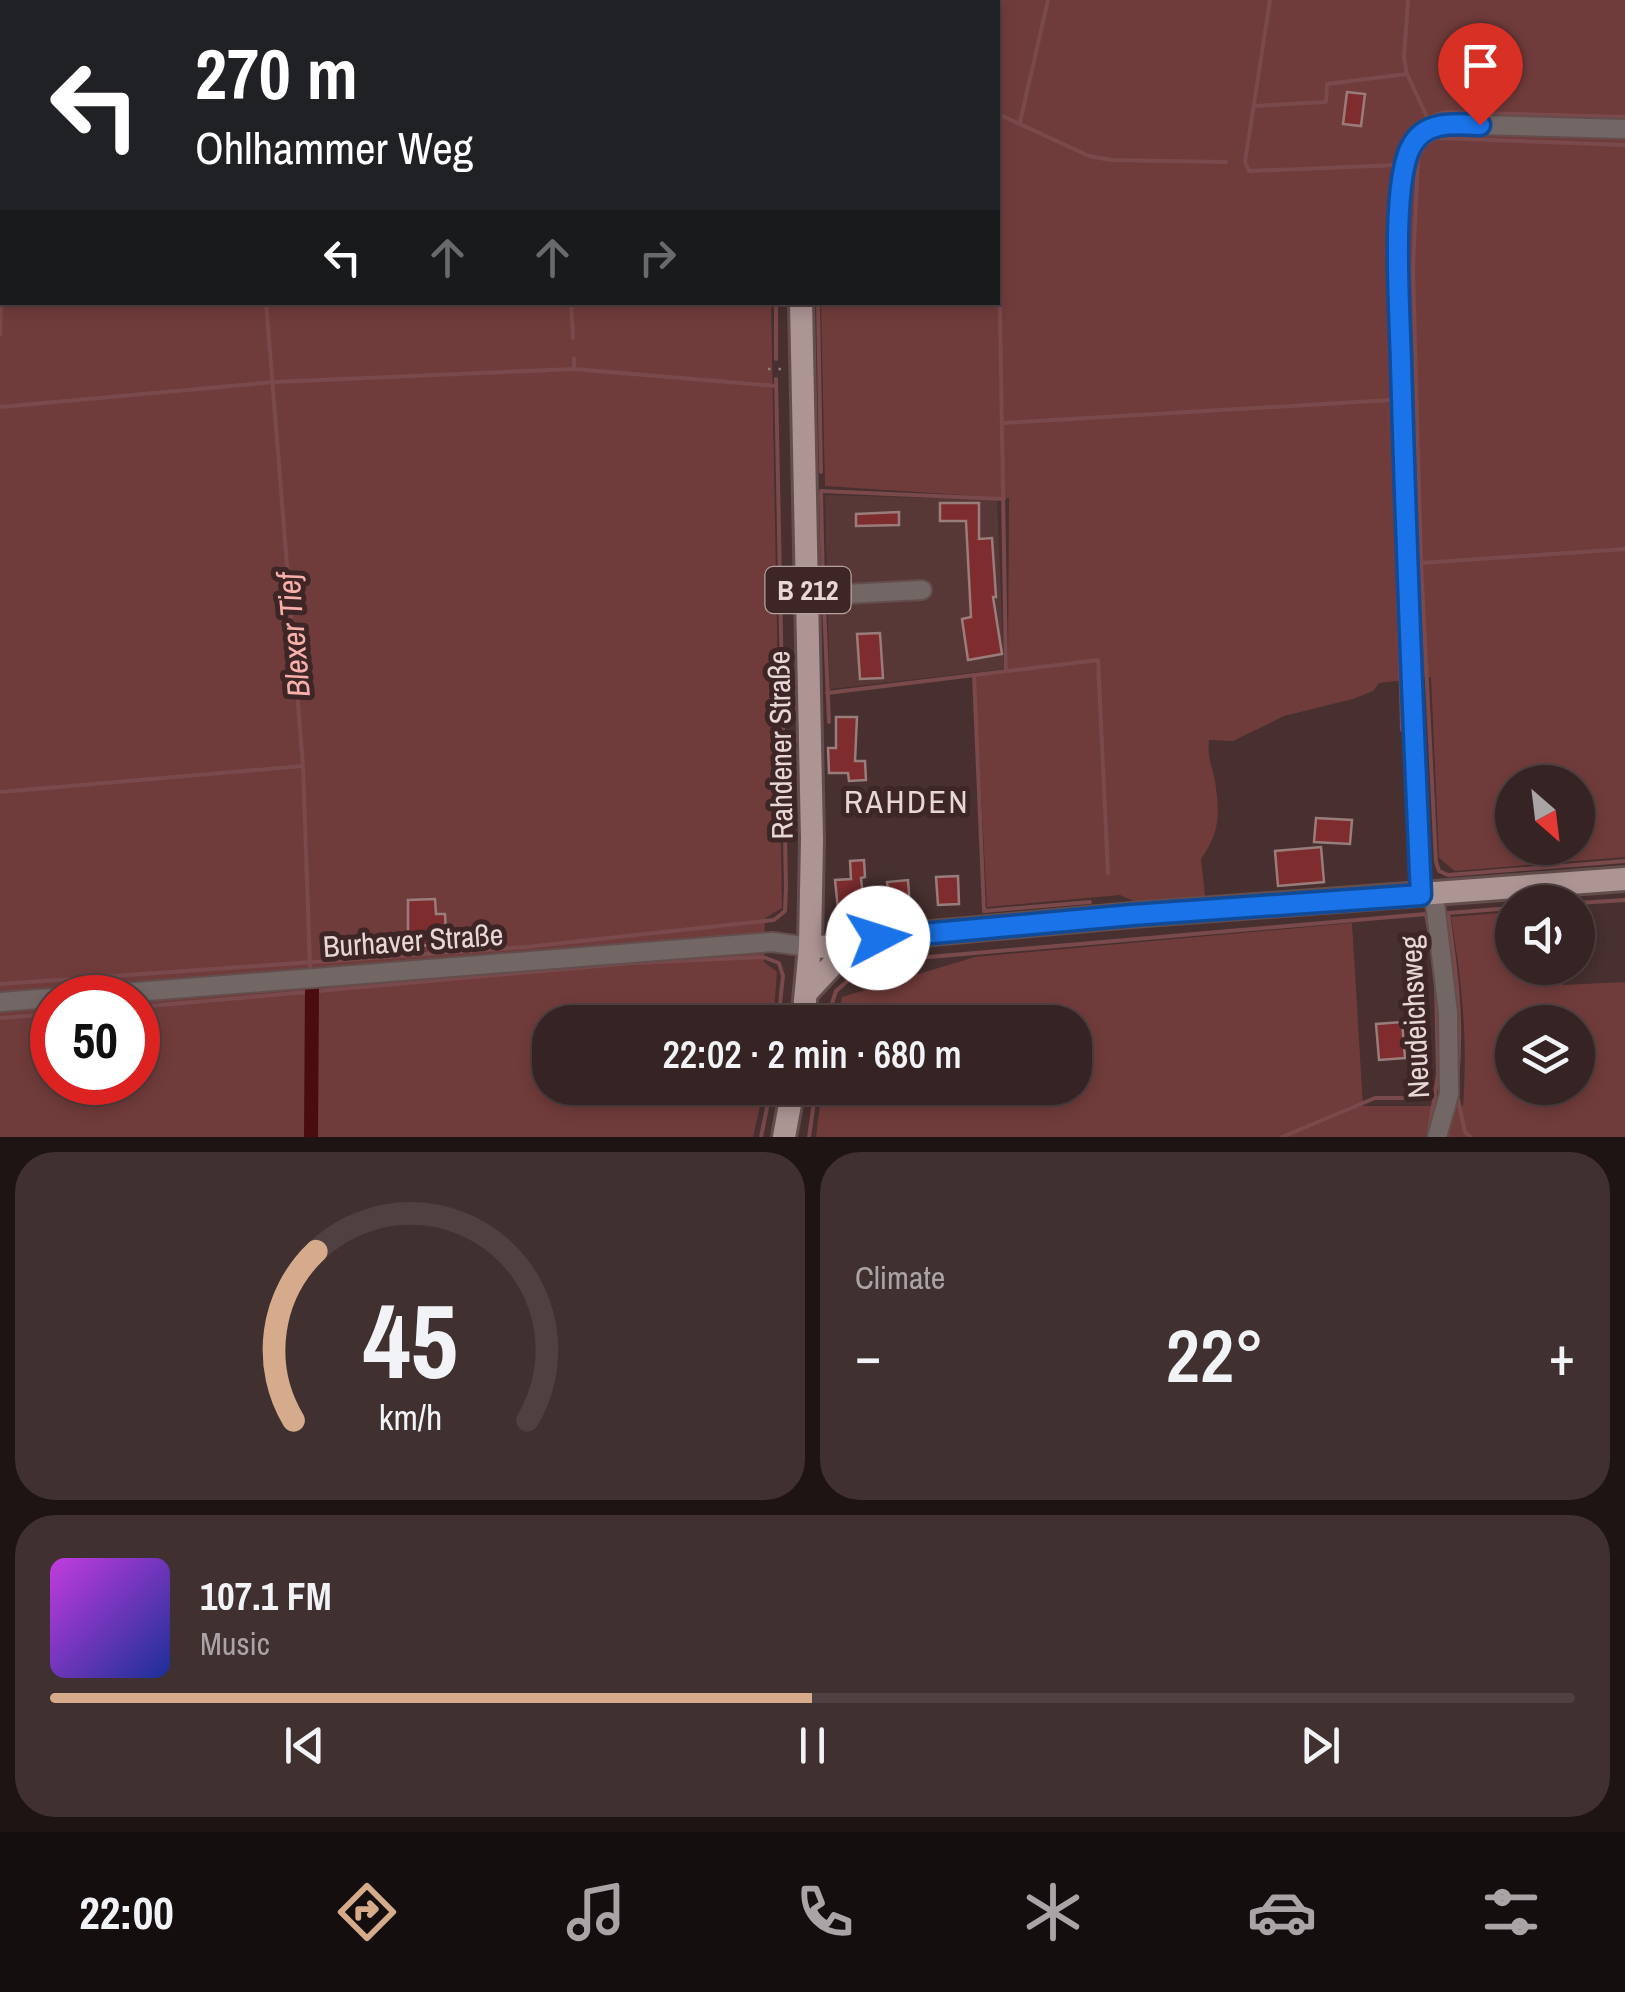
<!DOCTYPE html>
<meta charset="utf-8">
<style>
body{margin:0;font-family:"Archivo Narrow",sans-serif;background:#403030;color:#f1f3f6;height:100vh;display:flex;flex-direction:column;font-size:38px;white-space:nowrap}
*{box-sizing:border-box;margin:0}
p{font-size:32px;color:#aaa4a6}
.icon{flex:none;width:55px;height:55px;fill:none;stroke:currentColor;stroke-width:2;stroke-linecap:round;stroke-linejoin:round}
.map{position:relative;height:1137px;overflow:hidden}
.panel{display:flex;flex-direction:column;gap:15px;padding:15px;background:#1d1413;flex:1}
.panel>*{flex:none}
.hud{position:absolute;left:0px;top:0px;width:1000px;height:305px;box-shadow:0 5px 15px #0003,0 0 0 2px #4f4141;background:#202124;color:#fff;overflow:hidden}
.needle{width:65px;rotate:152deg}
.tools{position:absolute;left:1495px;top:765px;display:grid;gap:20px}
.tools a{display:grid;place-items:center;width:100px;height:100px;border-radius:50%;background:#352423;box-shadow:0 5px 15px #0003,0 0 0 2px #4f4141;font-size:50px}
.speed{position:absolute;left:30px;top:975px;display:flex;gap:20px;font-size:50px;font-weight:700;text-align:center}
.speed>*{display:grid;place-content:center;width:130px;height:130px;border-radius:50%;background:#352423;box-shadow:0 5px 15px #0003,0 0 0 2px #4f4141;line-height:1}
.speed .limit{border:15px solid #d22;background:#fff;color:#111}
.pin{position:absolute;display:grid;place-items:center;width:85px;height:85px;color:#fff;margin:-102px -42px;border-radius:50% 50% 50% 0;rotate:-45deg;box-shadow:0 0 10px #0007}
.pin .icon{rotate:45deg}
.me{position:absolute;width:110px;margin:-55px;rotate:85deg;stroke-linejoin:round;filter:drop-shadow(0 0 8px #0008)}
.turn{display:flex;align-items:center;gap:35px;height:210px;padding:0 30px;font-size:45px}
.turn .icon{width:130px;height:130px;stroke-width:2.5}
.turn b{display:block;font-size:70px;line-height:85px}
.lanes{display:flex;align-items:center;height:95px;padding:0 30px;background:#0003;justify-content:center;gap:50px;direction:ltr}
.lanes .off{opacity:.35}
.big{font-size:75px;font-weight:600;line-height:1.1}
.panel .tile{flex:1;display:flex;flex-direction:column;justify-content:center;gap:15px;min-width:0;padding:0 35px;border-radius:40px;background:#403030}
.panel .dial{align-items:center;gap:0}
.dial svg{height:260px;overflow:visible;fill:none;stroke:#4f4141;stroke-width:7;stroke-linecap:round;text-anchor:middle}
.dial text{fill:#f1f3f6;stroke:none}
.song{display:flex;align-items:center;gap:30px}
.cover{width:120px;height:120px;border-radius:15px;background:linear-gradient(135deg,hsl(290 70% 55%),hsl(230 70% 35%))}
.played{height:10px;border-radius:5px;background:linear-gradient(90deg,#d6ab8b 50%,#4f4141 50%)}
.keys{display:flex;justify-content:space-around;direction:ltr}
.heat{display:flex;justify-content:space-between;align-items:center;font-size:55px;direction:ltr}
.panel .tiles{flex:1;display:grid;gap:15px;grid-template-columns:1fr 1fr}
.tile:last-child{grid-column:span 2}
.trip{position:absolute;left:532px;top:1005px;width:560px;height:100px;border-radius:40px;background:#352423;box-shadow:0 5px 15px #0003,0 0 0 2px #4f4141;font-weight:600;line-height:100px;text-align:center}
.tab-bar{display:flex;height:160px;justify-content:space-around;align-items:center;background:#150e0e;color:#aaa4a6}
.tab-bar .icon{width:70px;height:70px}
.tab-bar .current{color:#d6ab8b}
.tab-bar b{font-size:45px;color:#f1f3f6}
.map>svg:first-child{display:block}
</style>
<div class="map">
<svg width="1625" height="1137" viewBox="0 0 1625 1137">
<rect width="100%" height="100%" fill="#47302f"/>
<path fill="#573837" d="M 825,495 L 997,500 L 1004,669 L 830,689 Z"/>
<g fill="#703c3b" fill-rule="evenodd">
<path d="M 191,0 L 766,0 L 766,2 L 190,2 Z"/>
<path d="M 816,0 L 1625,0 L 1625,857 L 1455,871 L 1439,858 L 1431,677 L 1379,683 L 1373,691 L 1353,699 L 1284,716 L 1233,741 L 1209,740 C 1207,756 1212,766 1215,781 C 1220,814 1220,832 1201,859 L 1206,904 L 1148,907 L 1120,895 L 987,907 L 975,676 L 1008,672 L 1009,498 L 825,486 L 821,303 L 998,302 L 998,2 ZM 1512,782 L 1578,782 L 1578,848 L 1512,848 Z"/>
<path d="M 0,82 L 2,82 L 2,302 L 771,303 L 782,908 L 765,918 L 764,962 L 777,972 L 773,1022 L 550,1022 L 550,1088 L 764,1088 L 753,1137 L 0,1137 ZM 52,998 L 138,998 L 138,1082 L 52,1082 Z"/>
<path d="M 1512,912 L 1512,968 L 1560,968 L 1563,985 L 1625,982 L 1625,1137 L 816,1137 L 822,1088 L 1075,1088 L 1075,1022 L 836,1022 L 842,997 L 975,957 L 1352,923 L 1363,1106 L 1463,1106 C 1468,1041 1462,982 1451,917 ZM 1512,1022 L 1578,1022 L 1578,1088 L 1512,1088 Z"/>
</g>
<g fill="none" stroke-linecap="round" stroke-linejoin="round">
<g stroke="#79494b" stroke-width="4">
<path d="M 772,0 L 772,2"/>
<path d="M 813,0 L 813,2"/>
<path d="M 1270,0 L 1245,162 L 1249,171 L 1397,165"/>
<path d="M 1408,0 L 1404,57 L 1407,74 L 1427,117"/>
<path d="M 185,2 L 186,0"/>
<path d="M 421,2 L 422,0"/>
<path d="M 0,60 L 2,59"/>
<path d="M 0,73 L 2,73"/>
<path d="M 1254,106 L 1326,102 L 1327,84 L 1407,74"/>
<path d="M 998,114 L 1089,156 L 1111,160 L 1226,162"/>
<path d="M 1020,122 L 1048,0"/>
<path d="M 1405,139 C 1415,123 1427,117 1445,112 L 1625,117"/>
<path d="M 1625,145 L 1438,138 L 1425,144 L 1418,158 L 1413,269 L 1421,563 L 1436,862 L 1439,871 L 1448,875 L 1625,861"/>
<path d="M 998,194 L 1006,670"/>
<path d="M 266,302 L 303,766 L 310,967"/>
<path d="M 571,302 L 573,338"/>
<path d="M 776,302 L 776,359"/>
<path d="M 818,302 L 821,472"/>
<path d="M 0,335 L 2,266"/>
<path d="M 1392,355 L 1402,730"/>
<path d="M 574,358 L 574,369"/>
<path d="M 0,407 L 274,382 L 574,369 L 776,386"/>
<path d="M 1003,423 L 1391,400"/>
<path d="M 821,491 L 1004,499"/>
<path d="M 821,494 L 823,584"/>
<path d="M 1421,563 L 1625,549"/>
<path d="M 824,606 L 829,722"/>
<path d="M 974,675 L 984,911 L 1090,902"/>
<path d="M 827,693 L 1098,660 L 1108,873"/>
<path d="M 0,792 L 303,766"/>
<path d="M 1578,903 L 1625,900"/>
<path d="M 0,984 L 526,947 L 774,920 L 785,911 L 786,888 L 776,379"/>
<path d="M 138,1007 L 632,963 L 763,957 L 779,963 L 783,976 L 778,1022"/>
<path d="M 0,1018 L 52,1014"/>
<path d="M 826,1022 L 836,991 L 859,971 L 918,958 L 1426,914 L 1430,935"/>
<path d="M 1457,1081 C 1463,1023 1456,970 1448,913 L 1512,908"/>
<path d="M 1457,1095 L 1465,1132 L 1470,1137"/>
<path d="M 761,1137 L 771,1088"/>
<path d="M 809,1137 L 816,1088"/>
<path d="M 1282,1137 L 1375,1098 L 1436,1098"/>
<path d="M 1428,1137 L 1438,1075 L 1436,984"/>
<path d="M 1447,1137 L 1448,1134"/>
</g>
<path stroke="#4a0c10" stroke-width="14" d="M 311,1137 L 312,988"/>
</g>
<g fill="#7f2c2e" stroke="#987d7b" stroke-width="2.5">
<path d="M 1347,92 L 1365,94 L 1361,126 L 1343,124 Z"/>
<path d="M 940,503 L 979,503 L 979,539 L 992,538 L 996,597 L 993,597 L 1002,654 L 968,660 L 962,619 L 971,617 L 966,521 L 940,521 Z"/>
<path d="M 899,512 L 899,525 L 856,526 L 856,514 Z"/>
<path d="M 880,633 L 883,678 L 860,679 L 857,634 Z"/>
<path d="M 836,717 L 857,717 L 855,761 L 865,761 L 866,780 L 849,781 L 848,773 L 829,773 L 828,748 L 836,748 Z"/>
<path d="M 1316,818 L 1352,820 L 1350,844 L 1314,842 Z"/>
<path d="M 1321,847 L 1324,882 L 1278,886 L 1275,851 Z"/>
<path d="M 864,860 L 865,877 L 861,878 L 864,906 L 838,909 L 835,880 L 851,879 L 850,861 Z"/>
<path d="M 958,876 L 959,904 L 938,905 L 936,877 Z"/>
<path d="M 908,880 L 910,906 L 890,908 L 887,882 Z"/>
<path d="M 435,899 L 436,914 L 445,914 L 446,933 L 438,933 L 438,945 L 408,946 L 408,900 Z"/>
<path d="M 1402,1022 L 1405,1058 L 1379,1060 L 1376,1024 Z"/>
</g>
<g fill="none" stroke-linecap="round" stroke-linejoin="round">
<g stroke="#644e4d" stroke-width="22">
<g id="minor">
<path d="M 808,596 L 922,590"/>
<path d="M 1434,894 L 1448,1013 L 1449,1094 L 1437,1137"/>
<path d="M 1421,895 C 1412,721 1405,547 1401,372 C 1400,313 1390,207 1408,153 C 1415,134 1430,127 1448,124 L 1625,129"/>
<path d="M 59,998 L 772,942 L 810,947"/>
<path d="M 0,1002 L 52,998"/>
</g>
</g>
<g stroke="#644e4d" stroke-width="28">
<g id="major">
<path d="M 794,0 L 794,2"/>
<path d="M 801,302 L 812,839 L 810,947 L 803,1022"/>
<path d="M 810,947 L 850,946 L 877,938 L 1132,915 L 1625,879"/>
<path d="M 807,992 L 850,946"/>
<path d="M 784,1137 L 793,1088"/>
</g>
</g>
<g stroke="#917e7d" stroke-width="2.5" stroke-dasharray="2.5 8" stroke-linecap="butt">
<path d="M 167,2 L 168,0"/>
<path d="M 0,69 L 2,69"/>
<path d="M 768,369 L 782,369"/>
</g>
<use href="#minor" stroke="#736766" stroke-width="18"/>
<use href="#major" stroke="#ad9594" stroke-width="22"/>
</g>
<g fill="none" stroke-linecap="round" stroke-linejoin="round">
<g stroke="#114b97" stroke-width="25">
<path id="route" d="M 878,938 L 1132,915 L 1421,895 C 1413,718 1406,541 1401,363 C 1400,316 1390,182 1412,145 C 1426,120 1456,124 1480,125"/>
</g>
<use href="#route" stroke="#1a73e8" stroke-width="18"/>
</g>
<g text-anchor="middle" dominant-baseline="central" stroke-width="10" stroke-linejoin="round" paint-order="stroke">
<rect fill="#3d2625" stroke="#b4a2a1" stroke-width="2.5" x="765.5" y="567" width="85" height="46" rx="8"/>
<g font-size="28" font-weight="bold" fill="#e7d7d6">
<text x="808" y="590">B 212</text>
</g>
<g font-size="30" fill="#e7d7d6" stroke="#3d2625">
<text transform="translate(780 745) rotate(-91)">Rahdener Straße</text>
<text transform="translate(413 940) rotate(-4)">Burhaver Straße</text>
<text transform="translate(1414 1017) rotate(-93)">Neudeichsweg</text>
</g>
<g font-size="32" font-style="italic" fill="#f9afab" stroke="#3d2625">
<text transform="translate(293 635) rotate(-95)">Blexer Tief</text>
</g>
<g font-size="32" letter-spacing="2.5" fill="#e7d7d6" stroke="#3d2625">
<text x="907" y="801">RAHDEN</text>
</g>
</g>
</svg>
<div class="tools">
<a><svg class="needle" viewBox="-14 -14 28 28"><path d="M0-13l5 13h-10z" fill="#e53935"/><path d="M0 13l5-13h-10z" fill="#aaa4a6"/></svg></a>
<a><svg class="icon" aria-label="sound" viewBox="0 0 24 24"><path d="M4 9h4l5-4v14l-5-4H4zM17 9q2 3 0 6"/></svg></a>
<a><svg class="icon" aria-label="layers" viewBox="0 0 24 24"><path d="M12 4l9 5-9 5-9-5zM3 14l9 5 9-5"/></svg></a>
</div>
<div class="speed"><div class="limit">50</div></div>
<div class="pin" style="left:1480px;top:125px;background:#d93025"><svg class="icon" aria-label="arrive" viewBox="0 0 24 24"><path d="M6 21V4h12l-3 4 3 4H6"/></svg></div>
<svg class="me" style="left:878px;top:938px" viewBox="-20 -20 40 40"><circle r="19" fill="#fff"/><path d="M0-13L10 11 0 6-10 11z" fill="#1a73e8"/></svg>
<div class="trip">22:02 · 2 min · 680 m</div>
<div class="hud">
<div class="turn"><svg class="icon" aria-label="left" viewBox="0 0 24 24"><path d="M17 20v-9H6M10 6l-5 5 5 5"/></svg><div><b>270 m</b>Ohlhammer Weg</div></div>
<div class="lanes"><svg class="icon" aria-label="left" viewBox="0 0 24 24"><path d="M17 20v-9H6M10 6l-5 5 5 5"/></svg><svg class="icon off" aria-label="ahead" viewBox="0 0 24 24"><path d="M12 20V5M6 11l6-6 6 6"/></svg><svg class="icon off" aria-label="ahead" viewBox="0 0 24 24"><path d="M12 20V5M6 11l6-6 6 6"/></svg><svg class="icon off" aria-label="right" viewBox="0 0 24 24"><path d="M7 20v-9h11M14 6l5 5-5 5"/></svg></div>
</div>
</div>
<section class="panel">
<div class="tiles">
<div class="tile dial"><svg viewBox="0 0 100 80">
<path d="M14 69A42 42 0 1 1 86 69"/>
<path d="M14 69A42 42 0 0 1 21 17" stroke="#d6ab8b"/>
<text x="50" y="56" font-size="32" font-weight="700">45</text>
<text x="50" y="72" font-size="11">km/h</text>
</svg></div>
<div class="tile"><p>Climate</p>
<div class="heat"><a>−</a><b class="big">22°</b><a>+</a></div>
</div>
<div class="tile">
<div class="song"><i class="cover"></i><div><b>107.1 FM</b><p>Music</p></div></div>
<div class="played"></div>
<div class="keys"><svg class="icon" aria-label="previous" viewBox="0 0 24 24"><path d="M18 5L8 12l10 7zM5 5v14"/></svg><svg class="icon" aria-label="pause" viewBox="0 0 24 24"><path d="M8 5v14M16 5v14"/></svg><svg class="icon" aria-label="next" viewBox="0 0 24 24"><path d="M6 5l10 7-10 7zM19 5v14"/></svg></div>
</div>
</div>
</section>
<nav class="tab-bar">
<b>22:00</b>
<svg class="icon current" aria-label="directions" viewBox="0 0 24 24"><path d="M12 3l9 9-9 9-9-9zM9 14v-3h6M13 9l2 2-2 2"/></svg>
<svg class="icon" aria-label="music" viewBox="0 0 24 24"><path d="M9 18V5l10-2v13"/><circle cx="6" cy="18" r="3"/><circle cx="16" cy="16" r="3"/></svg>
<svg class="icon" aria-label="phone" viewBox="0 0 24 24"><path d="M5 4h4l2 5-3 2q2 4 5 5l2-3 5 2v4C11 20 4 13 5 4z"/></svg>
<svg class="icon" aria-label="climate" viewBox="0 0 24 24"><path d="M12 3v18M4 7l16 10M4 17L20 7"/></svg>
<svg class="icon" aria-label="car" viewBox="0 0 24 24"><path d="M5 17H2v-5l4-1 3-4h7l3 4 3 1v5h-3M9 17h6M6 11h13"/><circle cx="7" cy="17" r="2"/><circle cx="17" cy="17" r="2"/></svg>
<svg class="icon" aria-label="filters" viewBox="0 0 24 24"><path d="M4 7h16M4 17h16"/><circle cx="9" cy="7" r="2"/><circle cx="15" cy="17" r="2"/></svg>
</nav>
